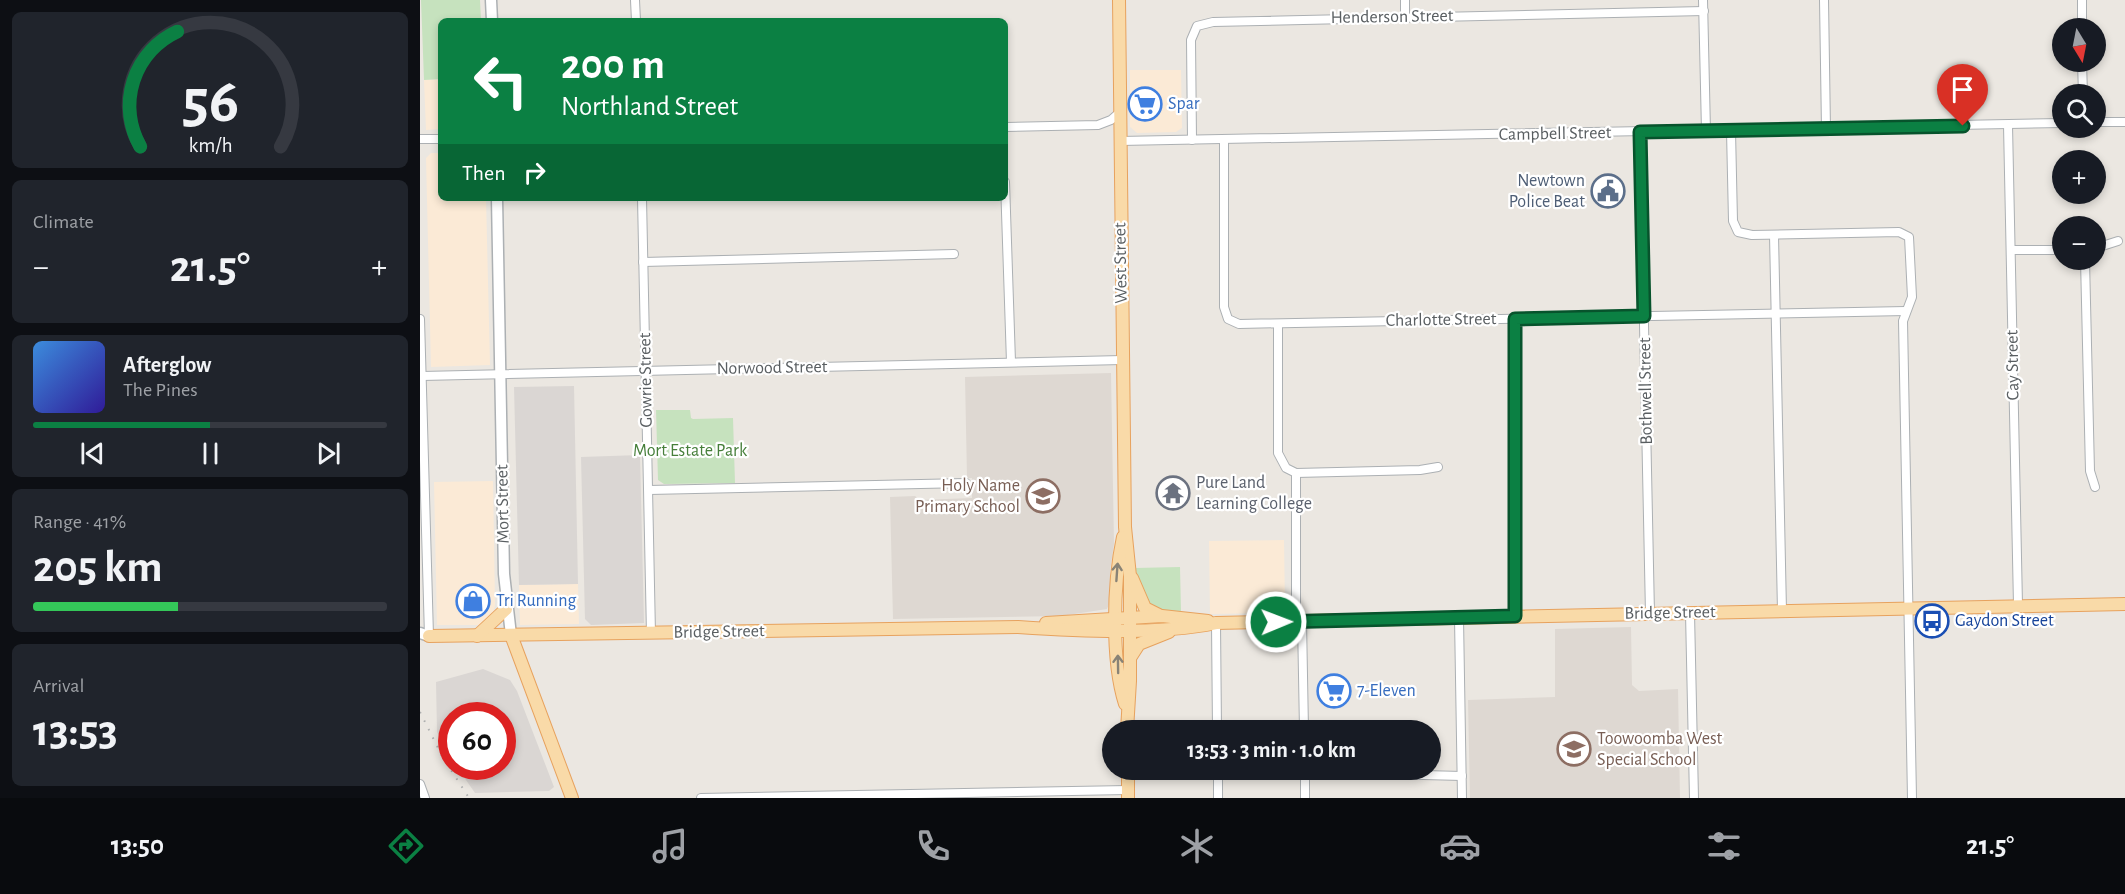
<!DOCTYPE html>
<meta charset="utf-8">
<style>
body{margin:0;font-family:"Alegreya Sans",sans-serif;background:#20242c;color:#f1f3f6;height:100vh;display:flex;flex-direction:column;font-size:22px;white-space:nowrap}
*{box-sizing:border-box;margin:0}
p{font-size:20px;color:#9ea1a6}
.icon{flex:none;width:33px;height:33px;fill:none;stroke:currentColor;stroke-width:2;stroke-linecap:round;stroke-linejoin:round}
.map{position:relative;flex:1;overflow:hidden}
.side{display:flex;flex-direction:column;gap:12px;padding:12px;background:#0d0f14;width:420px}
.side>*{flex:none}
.top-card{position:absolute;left:18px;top:18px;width:570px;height:183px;border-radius:9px;box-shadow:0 3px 9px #0003;background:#0b8043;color:#fff;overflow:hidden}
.needle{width:39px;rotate:170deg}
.controls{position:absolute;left:1632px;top:18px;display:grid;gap:12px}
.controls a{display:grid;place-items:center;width:54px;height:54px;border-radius:50%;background:#171b24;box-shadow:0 3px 9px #0003;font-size:30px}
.speed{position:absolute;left:18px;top:702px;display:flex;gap:12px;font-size:30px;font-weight:700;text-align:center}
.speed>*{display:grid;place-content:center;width:78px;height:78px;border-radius:50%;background:#171b24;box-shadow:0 3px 9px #0003;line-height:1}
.speed .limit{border:9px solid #d22;background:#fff;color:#111}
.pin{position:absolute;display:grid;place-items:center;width:51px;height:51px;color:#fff;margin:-62px -26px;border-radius:50% 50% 50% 0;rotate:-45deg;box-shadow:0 0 6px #0007}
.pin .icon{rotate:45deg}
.me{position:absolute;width:66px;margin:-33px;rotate:89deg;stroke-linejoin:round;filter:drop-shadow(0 0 4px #0008)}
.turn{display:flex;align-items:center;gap:21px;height:126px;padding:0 24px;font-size:27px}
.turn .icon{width:78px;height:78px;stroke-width:2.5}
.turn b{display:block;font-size:42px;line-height:51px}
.then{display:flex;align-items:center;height:57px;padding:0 24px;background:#0003;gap:12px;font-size:22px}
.big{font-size:45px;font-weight:700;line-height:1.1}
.side .tile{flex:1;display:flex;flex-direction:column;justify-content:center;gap:9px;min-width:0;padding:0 21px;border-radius:9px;background:#20242c}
.side .dial{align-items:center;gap:0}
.dial svg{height:156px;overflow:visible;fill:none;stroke:#363941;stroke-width:7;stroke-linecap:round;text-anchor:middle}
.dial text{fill:#f1f3f6;stroke:none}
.song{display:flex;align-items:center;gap:18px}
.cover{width:72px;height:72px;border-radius:9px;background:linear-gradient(135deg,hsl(210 70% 55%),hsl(250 70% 35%))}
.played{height:6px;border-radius:3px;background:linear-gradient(90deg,#0b8043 50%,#363941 50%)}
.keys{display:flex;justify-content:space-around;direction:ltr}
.heat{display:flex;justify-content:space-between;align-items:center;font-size:33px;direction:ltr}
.charge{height:9px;border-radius:4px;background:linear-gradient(90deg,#34c759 41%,#363941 0)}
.trip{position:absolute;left:682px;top:720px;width:339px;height:60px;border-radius:30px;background:#171b24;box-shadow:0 3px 9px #0003;font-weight:700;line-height:60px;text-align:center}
.tabs{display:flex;height:96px;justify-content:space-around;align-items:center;background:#090b0e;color:#9ea1a6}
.tabs .icon{width:42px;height:42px}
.tabs .selected{color:#0b8043}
.tabs b{font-size:27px;color:#f1f3f6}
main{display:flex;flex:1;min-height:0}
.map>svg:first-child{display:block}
</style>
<main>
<section class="side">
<div class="tile dial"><svg viewBox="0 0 100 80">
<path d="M14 69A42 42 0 1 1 86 69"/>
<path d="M14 69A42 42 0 0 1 33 10" stroke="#0b8043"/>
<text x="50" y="56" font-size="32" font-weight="700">56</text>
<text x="50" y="72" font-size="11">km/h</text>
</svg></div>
<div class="tile"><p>Climate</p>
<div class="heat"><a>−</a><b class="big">21.5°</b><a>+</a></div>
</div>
<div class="tile">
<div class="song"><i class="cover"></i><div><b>Afterglow</b><p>The Pines</p></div></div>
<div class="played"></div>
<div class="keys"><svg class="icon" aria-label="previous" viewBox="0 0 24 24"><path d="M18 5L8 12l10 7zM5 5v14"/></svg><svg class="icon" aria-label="pause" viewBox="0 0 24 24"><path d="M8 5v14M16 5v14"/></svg><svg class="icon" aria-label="next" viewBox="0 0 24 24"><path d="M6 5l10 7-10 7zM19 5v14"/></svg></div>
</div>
<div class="tile"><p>Range · 41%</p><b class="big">205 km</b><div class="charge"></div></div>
<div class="tile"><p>Arrival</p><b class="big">13:53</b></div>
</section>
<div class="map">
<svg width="1705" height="798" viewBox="0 0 1705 798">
<rect width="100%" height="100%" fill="#ebe7e1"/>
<g fill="#fbead6">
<path d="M 710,70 L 761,70 L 762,128 L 756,132 L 717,133 L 710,127 Z"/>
<path d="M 21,79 L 21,129 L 6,130 L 4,80 Z"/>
<path d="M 11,153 L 21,153 L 21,198 L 66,198 L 70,365 L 11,367 L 6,158 Z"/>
<path d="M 73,481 L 75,605 L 73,613 L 68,620 L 61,625 L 17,625 L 14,482 Z"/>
<path d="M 864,540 L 865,608 L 859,613 L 790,614 L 789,541 Z"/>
<path d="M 158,584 L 159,624 L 100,625 L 99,585 Z"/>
</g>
<g fill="#dad6d3">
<path d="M 154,386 L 158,584 L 99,585 L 94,387 Z"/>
<path d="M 220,455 L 224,623 L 171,625 L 165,619 L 161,457 Z"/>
<path d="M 63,669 L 90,680 L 97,691 L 134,787 L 129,791 L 55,793 L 37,767 L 82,766 L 82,716 L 32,716 L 31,757 L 17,732 L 16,682 Z"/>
</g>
<g fill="#ded8d2">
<path d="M 691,373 L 694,544 L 690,571 L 690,602 L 687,609 L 641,616 L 473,619 L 470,497 L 495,496 L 500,500 L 552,498 L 552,478 L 547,478 L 545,377 Z"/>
<path d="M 1211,627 L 1212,685 L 1219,691 L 1258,689 L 1260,798 L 1050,798 L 1048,700 L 1135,697 L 1135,629 Z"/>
</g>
<g fill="#c6e2be">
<path d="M 1,0 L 60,0 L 61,21 L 21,21 L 21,79 L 4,80 Z"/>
<path d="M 236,410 L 270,410 L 271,418 L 273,419 L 313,418 L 315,483 L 244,484 L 238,480 Z"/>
<path d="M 760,567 L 761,612 L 743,612 L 729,606 L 715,568 Z"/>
</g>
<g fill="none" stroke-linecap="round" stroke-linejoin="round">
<g stroke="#acb0b3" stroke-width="10">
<g id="minor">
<path d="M 215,0 L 216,21"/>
<path d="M 985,0 L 985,17"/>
<path d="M 1283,0 L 1286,131"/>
<path d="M 1404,0 L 1406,129"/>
<path d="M 1662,0 L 1662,28"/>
<path d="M 1662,62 L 1663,94"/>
<path d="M 1676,122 L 1705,122"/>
<path d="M 1588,125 L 1598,605"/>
<path d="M 585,127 L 678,125 L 691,120 L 699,113"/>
<path d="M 1311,131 L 1313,221 L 1318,232 L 1332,235 L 1479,232 L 1489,237 L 1492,297 L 1483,321 L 1492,798"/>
<path d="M 1220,132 L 1230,614"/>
<path d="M 0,139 L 21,139"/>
<path d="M 772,140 L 771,40 L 777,26 L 793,22 L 1284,11"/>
<path d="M 804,140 L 804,307 L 808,319 L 819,324 L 1486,311"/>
<path d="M 700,141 L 1642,123"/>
<path d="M 585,182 L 591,362"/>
<path d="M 222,198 L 231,634"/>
<path d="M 1354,235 L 1362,611"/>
<path d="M 1676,248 L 1698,241"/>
<path d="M 1591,250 L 1642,250"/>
<path d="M 1665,260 L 1670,471 L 1675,487"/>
<path d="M 223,262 L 534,254"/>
<path d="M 0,319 L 9,636"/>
<path d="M 1095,319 L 1096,616"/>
<path d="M 858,324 L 858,453 L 866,468 L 876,473 L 1000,470 L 1018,467"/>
<path d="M 2,376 L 702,360"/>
<path d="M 229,490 L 546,483"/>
<path d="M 1270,613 L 1274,798"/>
<path d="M 1039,618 L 1042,798"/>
<path d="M 876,621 L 876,473"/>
<path d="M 882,621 L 884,730"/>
<path d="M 796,623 L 797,730"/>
<path d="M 798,770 L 798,798"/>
<path d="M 885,770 L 885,798"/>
<path d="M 965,774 L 1042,776"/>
<path d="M 0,784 L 5,798"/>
<path d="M 281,798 L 708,790"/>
</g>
</g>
<g stroke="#acb0b3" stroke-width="13">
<g id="tertiary">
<path d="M 71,0 L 72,21"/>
<path d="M 77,198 L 84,574 L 91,635"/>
</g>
</g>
<g stroke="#adb2b6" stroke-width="13">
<path id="secondary" d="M 0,633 L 9,636"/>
</g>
<g stroke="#e7a25e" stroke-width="14">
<g id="primary">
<path d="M 699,0 L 705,527 L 710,576 L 710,681 L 707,730"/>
<path d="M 703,537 C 693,583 691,660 705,704"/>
<path d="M 712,578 L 725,608 L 739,615"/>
<path d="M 626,623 L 742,616 L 788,621"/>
<path d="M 91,635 L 152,798"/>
<path d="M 9,636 L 598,627 C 658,631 738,635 796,623 L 1705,604"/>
<path d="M 57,636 L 86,609"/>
<path d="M 710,658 L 719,644 L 749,632"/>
<path d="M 708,770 L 708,798"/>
</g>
</g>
<use href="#minor" stroke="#fff" stroke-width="8"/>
<use href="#tertiary" stroke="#fff" stroke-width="10"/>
<use href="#secondary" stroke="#fff" stroke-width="10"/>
<use href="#primary" stroke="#f9daa8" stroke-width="12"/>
<path stroke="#aeafaf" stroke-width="2" stroke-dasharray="1.5 8" stroke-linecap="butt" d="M 0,712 L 22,756 L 49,798"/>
</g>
<defs><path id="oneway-shaft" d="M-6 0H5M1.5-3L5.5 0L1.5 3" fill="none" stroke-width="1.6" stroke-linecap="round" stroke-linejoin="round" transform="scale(1.5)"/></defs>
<g stroke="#898376">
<use href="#oneway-shaft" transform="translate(697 572) rotate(-86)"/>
<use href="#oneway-shaft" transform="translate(698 664) rotate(-91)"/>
</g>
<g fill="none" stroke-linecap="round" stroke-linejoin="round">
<g stroke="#07532c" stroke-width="15">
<path id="route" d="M 856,622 L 1095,616 L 1095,319 L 1224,316 L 1220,132 L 1543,126"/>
</g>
<use href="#route" stroke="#0b8043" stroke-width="10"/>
</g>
<defs>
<g id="supermarket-ring" transform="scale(1.725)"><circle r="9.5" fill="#fff" stroke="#3f7fe0" stroke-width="1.5"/><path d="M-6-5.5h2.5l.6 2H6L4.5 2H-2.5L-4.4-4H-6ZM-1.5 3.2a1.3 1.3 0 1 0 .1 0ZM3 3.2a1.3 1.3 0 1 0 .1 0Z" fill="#3f7fe0"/></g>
<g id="civic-ring" transform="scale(1.725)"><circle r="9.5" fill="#fff" stroke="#5c6f8a" stroke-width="1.5"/><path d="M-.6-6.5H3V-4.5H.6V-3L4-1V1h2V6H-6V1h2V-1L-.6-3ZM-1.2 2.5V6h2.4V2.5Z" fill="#5c6f8a"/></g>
<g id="temple-ring" transform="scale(1.725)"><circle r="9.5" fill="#fff" stroke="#6b7280" stroke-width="1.5"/><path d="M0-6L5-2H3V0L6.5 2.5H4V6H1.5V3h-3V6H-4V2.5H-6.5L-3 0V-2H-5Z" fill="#6b7280"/></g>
<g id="school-ring" transform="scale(1.725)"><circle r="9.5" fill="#fff" stroke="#8d6e63" stroke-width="1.5"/><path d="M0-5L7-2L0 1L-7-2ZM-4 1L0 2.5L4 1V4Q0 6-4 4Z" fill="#8d6e63"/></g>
<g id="shop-ring" transform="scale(1.725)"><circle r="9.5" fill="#fff" stroke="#3f7fe0" stroke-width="1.5"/><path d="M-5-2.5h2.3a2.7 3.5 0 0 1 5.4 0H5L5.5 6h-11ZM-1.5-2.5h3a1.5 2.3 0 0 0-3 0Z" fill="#3f7fe0"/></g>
<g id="bus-ring" transform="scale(1.725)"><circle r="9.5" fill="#fff" stroke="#1a4fb4" stroke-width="1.5"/><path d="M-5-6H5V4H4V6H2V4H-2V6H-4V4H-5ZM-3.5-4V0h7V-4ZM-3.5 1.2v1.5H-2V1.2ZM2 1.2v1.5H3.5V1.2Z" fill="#1a4fb4"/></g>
</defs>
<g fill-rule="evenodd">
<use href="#supermarket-ring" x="725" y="104"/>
<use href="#civic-ring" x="1188" y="191"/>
<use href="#temple-ring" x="753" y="493"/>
<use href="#school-ring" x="623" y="496"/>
<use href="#shop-ring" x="53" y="601"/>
<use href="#bus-ring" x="1512" y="621"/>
<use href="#supermarket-ring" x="914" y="691"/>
<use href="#school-ring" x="1154" y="749"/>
</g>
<g text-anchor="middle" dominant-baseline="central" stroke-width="4.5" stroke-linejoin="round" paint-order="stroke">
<g font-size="18" fill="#595e61" stroke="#fff">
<text transform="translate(972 17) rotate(-1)">Henderson Street</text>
<text transform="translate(1135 134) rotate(-1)">Campbell Street</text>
<text transform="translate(701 263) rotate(-91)">West Street</text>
<text transform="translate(1021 320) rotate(-1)">Charlotte Street</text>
<text transform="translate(1593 365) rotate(-91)">Cay Street</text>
<text transform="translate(352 368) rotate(-1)">Norwood Street</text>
<text transform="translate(226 380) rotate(-91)">Gowrie Street</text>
<text transform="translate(1226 391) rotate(-91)">Bothwell Street</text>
<text transform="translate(83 504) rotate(-91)">Mort Street</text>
<text transform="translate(1250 613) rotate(-1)">Bridge Street</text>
<text transform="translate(299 632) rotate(-1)">Bridge Street</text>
</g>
<g font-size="18" fill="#366cbe" stroke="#fff" text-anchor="start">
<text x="748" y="104">Spar</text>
<text x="76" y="601">Tri Running</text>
<text x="937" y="691">7-Eleven</text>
</g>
<g font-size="18" fill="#4e5e75" stroke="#fff" text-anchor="end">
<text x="1165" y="181">Newtown<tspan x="1165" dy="21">Police Beat</tspan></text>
</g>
<g font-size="18" fill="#467f3a" stroke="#fff">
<text x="270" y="451">Mort Estate Park</text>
</g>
<g font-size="18" fill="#5b616d" stroke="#fff" text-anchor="start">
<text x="776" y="483">Pure Land<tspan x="776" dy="21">Learning College</tspan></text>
</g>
<g font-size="18" fill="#785e54" stroke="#fff" text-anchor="end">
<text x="600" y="486">Holy Name<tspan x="600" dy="21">Primary School</tspan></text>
<text x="1177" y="739" text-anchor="start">Toowoomba West<tspan x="1177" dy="21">Special School</tspan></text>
</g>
<g font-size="18" fill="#164399" stroke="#fff" text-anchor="start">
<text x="1535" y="621">Gaydon Street</text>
</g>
</g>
</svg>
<div class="controls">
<a><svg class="needle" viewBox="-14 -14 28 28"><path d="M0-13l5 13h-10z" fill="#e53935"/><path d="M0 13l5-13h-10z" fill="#9ea1a6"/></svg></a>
<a><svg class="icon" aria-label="search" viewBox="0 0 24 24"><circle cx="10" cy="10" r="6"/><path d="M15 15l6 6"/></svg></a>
<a>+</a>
<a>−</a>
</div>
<div class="speed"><div class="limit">60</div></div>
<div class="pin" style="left:1543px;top:126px;background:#d93025"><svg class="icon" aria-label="arrive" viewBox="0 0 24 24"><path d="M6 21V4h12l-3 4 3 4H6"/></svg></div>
<svg class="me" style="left:856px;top:622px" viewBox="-20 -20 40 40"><circle r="17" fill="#0b8043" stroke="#fff" stroke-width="3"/><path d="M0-11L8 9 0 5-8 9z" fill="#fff"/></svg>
<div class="trip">13:53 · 3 min · 1.0 km</div>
<div class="top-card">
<div class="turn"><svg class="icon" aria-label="left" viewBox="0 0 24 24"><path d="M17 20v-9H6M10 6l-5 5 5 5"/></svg><div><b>200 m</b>Northland Street</div></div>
<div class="then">Then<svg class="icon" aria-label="right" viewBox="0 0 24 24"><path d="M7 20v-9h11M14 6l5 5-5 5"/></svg></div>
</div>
</div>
</main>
<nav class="tabs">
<b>13:50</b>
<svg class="icon selected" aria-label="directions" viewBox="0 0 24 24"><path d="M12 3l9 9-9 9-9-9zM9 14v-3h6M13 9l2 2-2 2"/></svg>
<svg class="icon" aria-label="music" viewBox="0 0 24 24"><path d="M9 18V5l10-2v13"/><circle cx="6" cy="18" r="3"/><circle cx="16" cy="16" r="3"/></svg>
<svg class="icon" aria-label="phone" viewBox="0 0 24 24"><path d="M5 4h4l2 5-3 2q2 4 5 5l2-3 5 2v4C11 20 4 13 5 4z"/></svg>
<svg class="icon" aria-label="climate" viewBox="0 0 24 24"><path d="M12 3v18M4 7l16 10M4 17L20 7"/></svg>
<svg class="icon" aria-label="car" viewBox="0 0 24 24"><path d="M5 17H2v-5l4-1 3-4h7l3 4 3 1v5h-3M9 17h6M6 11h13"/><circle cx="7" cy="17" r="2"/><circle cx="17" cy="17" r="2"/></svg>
<svg class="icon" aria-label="filters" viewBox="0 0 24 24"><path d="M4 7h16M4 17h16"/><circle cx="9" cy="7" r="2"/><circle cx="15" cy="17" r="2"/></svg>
<b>21.5°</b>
</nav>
